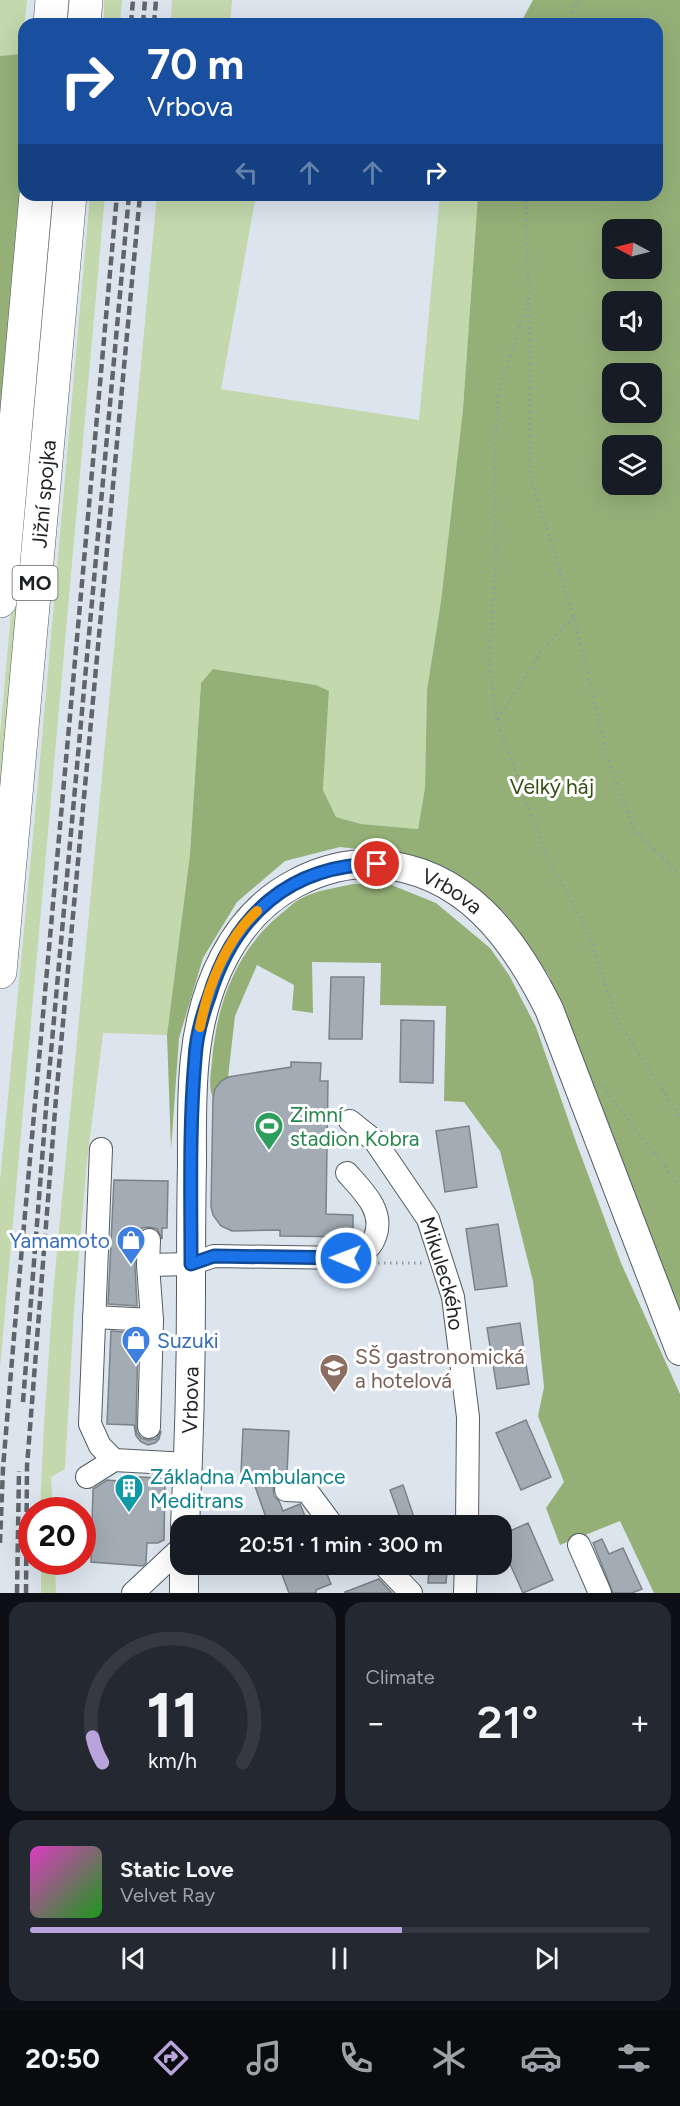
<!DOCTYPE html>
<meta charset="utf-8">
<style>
body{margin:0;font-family:Figtree,sans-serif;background:#242831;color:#f1f3f6;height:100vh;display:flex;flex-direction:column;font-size:22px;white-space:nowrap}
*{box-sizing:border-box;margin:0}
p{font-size:20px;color:#9ea1a6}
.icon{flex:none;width:33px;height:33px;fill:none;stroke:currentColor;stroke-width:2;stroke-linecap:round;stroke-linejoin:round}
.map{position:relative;height:1593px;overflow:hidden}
.side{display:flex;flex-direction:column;gap:9px;padding:9px;background:#0d0f14;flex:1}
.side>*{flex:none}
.hud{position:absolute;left:18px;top:18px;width:645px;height:183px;border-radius:18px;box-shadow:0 6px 24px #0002;background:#1a4fa0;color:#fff;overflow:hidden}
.needle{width:39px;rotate:277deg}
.fabs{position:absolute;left:602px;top:219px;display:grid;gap:12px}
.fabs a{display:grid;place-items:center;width:60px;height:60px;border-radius:12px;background:#171b24;box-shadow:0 6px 24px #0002;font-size:30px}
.speed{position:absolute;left:18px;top:1497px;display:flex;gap:12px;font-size:30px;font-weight:700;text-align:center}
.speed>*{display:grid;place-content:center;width:78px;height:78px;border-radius:50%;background:#171b24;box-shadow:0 6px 24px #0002;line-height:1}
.speed .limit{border:9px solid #d22;background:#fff;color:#111}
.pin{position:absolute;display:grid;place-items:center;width:51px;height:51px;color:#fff;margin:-26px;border:3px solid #fff;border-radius:50%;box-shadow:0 2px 6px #0007}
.me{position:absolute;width:66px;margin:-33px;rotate:271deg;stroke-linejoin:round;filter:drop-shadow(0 0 4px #0008)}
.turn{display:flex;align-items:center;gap:21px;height:126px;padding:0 30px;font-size:27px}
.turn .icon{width:78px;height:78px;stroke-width:2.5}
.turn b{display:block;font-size:42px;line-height:51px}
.lanes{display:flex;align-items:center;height:57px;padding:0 30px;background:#0003;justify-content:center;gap:30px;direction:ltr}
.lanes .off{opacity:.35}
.big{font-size:45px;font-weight:600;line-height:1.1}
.side .card{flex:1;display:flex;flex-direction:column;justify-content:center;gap:9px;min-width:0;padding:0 21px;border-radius:18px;background:#242831}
.side .dial{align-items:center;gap:0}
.dial svg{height:156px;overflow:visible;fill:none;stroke:#363941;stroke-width:7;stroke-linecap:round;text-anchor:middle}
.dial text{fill:#f1f3f6;stroke:none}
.song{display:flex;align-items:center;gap:18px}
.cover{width:72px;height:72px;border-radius:9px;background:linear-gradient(135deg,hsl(310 70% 55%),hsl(120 70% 35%))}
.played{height:6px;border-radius:3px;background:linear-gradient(90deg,#b9a3db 60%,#363941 60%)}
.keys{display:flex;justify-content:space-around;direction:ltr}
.heat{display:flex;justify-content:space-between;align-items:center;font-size:33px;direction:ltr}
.side .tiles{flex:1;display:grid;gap:9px;grid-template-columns:1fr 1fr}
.card:last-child{grid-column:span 2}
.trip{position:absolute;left:170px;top:1515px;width:342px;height:60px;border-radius:18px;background:#171b24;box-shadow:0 6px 24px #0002;font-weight:600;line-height:60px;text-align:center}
.tab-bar{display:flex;height:96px;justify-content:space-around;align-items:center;background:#090b0e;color:#9ea1a6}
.tab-bar .icon{width:42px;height:42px}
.tab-bar .current{color:#b9a3db}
.tab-bar b{font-size:27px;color:#f1f3f6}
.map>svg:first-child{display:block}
</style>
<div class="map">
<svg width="680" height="1593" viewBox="0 0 680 1593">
<rect width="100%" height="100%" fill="#dce5ee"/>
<g fill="#c3d8ad">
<path d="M 0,0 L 27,0 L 21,54 L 0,56 Z"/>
<path d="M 104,0 L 122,0 L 120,24 L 104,24 Z"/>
<path d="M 172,0 L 232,0 L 230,24 L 171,24 Z"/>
<path d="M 49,195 L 56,195 L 0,816 L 0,735 Z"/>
<path d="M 90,195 L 105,195 L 0,1368 L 0,1181 L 38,783 Z"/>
<path d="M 157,195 L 256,195 L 221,389 L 419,420 L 440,195 L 478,195 L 463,409 L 441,601 L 427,690 L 425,788 L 418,829 L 361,824 L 336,817 L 323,790 L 329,691 L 316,685 L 214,669 L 201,683 L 190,854 L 167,1035 L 103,1033 L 87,1161 L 74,1310 L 65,1469 L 51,1477 L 53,1510 L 40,1510 L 44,1424 L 53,1294 Z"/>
<path d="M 41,1562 L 55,1562 L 56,1593 L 41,1593 Z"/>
</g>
<g fill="#94b077" fill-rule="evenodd">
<path d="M 533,0 L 680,0 L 680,1316 L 624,1165 L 549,976 L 504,912 L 442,868 L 414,856 L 340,847 L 285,861 L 237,902 L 203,958 L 179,1038 L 171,1150 L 167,1035 L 190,854 L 201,683 L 213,669 L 316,685 L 329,691 L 323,790 L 336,817 L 361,824 L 418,829 L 425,788 L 427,690 L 441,601 L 463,409 L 478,195 L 657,195 L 657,24 L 520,24 ZM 612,230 L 651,230 L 651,268 L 612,268 ZM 612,302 L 651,302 L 651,340 L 612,340 ZM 612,374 L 651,374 L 651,412 L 612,412 ZM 612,446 L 651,446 L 651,484 L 612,484 Z"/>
<path d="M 21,54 L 24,54 L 24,144 L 0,419 L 0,56 Z"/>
<path d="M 353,884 L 389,884 L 436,903 L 490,948 L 509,975 L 536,1027 L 576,1142 L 621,1263 L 680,1394 L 680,1593 L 654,1593 L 620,1521 L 560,1545 L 546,1508 L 564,1482 L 538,1416 L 544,1387 L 533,1281 L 500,1151 L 464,1102 L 444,1101 L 446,1006 L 380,1005 L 381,963 L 312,962 L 313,1013 L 292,1010 L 294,985 L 257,965 L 235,1016 L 228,1077 L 218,1085 L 213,1098 C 208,1086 211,1074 212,1062 C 216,1004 237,949 282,913 C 288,908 294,902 300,899 C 316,890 336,888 353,884 Z"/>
</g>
<g fill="#a3acb4" stroke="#7a828a" stroke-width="1.5">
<path d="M 331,977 L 364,977 L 362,1039 L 329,1039 Z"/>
<path d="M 401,1020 L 434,1021 L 433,1083 L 400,1082 Z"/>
<path d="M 291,1062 L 321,1063 L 320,1081 L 328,1081 L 326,1214 L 353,1215 L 353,1237 L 280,1236 L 280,1230 L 232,1231 L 221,1226 L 213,1215 L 211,1207 L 213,1098 L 215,1089 L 220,1082 L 228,1077 L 291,1067 Z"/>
<path d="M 469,1126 L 477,1187 L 445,1192 L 436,1131 Z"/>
<path d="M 114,1180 L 168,1181 L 167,1228 L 162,1228 L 162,1239 L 157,1229 L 149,1227 L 142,1228 L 137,1233 L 136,1239 L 135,1266 L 137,1306 L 108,1304 Z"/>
<path d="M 498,1224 L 507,1286 L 475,1290 L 466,1229 Z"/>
<path d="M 520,1323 L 529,1384 L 497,1389 L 487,1328 Z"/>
<path d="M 111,1331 L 138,1333 L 136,1427 L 137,1433 L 141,1438 L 148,1440 L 156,1439 L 161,1431 L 159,1439 L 155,1443 L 148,1445 L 141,1442 L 136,1436 L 134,1425 L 107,1424 Z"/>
<path d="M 526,1420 L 551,1477 L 521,1490 L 496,1433 Z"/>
<path d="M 243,1429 L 289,1431 L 287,1474 L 268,1473 L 273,1486 L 274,1496 L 279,1501 L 283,1511 L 300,1504 L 309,1526 L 269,1526 L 250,1472 L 241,1472 Z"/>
<path d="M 140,1477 L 159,1478 L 165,1481 L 164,1540 L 158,1543 L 147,1543 L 146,1563 L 143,1566 L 91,1562 L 93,1489 L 107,1480 L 129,1482 L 134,1478 Z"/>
<path d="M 403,1485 L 416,1523 L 409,1526 L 403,1526 L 390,1490 Z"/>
<path d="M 528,1523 L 553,1580 L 523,1593 L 501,1544 L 501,1535 Z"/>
<path d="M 602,1539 L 609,1554 L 623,1548 L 642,1589 L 632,1593 L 613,1593 L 593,1543 Z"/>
<path d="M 278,1564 L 323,1564 L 331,1584 L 316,1590 L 316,1593 L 289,1593 Z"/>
<path d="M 429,1569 L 447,1570 L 446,1583 L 428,1583 Z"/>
<path d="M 379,1579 L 392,1593 L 345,1593 L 345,1592 Z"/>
</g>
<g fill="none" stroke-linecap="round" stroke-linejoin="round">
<g stroke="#545c63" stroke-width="24">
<g id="minor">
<path id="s1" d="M 350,1121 L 375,1141 L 428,1219 L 453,1297 L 468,1417 L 467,1526"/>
<path d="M 101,1149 L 90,1424 L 100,1446 L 114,1460 L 188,1464"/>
<path d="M 149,1240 L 148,1265 L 152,1320 L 149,1427"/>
<path d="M 148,1265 L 191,1264 L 214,1256 L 346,1258 C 359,1255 370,1251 375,1237 C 385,1211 363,1191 347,1173"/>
<path d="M 94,1317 L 152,1320"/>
<path d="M 87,1477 L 114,1460"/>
<path d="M 286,1490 L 307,1491 L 333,1526"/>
<path d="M 579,1545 L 600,1593"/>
<path d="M 383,1564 L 411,1593"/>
<path d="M 133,1593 L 180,1549"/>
<path d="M 465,1593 L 466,1564"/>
</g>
</g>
<g stroke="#545c63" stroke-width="30">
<g id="major">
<path id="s2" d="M 185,1526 C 189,1449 191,1371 191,1294 C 191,1251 191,1207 192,1164 C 192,1129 191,1093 195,1058 C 202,989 232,916 296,883 C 320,870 350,862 378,864 C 465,871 513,937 549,1009 L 680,1351"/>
<path d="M 184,1593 L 184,1564"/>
</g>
</g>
<g stroke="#545c63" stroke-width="34">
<g id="highway">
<path d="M 50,24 L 52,0"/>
<path d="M 84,24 L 86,0"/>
<path d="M 0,601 L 36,195"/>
<path id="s3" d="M 0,972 L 70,195"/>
</g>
</g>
<g stroke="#939aa1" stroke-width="3" stroke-dasharray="1.5 4.5" stroke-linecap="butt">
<path d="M 569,24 L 577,0"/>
<path d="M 526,195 L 530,356 L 529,471 L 574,617 L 608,758 L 634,830 L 680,875"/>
<path d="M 529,298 L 498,392 L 495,455 L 496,564 L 489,663 L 497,721 L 546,854 L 587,930 L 616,1018 L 680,1117"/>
<path d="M 498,719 L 542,650 L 574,617"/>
<path d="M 602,1086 L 680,1186"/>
<path d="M 378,1263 L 425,1263"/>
</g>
<use href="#minor" stroke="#fff" stroke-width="22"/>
<use href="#major" stroke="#fff" stroke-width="28"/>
<use href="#highway" stroke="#fff" stroke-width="33"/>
<g stroke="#60656a" stroke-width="4.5" stroke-dasharray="9 4.5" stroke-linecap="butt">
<path d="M 131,24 L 133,0"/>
<path d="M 143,24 L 145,0"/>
<path d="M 154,24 L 156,0"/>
<path d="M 23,1402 L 47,1096 L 129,195"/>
<path d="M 0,1543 L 3,1468 L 14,1336 L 117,195"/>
<path d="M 17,1593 L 19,1471"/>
<path d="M 26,1593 L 27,1466 L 56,1098 L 140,195"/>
</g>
</g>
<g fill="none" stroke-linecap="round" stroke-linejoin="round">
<g stroke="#114b97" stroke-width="15">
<path id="route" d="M 346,1258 L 214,1256 L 191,1264 C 191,1196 189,1127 195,1059 C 196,1038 202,1016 209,997 C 234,915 290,865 377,864"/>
</g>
<use href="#route" stroke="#1a73e8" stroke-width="10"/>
<path stroke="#f59e0b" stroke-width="10" d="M 200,1027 C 208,986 226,940 257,911"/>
</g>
<defs>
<g id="stadium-pin" transform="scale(1.5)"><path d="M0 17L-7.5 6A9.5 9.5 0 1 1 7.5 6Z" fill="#2e9e5b" stroke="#fff"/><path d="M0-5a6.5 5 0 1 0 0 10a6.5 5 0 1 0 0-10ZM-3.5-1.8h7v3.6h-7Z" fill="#fff"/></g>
<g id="shop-pin" transform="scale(1.5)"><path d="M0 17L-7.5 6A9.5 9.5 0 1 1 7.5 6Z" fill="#3f7fe0" stroke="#fff"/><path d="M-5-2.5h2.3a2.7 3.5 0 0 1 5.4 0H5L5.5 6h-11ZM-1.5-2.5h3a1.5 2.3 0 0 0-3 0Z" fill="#fff"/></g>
<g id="university-pin" transform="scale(1.5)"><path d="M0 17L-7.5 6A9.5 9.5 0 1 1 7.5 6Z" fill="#8d6e63" stroke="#fff"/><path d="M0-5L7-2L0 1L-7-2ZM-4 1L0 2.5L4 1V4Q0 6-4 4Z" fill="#fff"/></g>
<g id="building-pin" transform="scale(1.5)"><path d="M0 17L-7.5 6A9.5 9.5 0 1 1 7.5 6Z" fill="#0f9aa8" stroke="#fff"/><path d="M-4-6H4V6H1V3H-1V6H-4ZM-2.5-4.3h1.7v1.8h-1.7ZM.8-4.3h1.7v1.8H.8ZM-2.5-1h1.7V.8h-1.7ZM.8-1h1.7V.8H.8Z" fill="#fff"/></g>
</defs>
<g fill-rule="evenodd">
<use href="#stadium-pin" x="269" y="1126"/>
<use href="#shop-pin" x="131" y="1240"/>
<use href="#shop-pin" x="136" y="1340"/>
<use href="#university-pin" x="334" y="1368"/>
<use href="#building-pin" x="129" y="1488"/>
</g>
<g text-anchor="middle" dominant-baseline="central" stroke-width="6" stroke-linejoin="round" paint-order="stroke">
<rect fill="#fff" stroke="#626466" stroke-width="1.5" x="12.5" y="566" width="45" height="34" rx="4.5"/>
<g font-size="20" font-weight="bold" fill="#1f2225">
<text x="35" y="583">MO</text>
</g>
<g font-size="21" fill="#1f2225" stroke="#fff">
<text stroke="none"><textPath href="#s3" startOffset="480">Jižní spojka</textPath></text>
<text stroke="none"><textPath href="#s2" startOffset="844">Vrbova</textPath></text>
<text stroke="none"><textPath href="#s1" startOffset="183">Mikuleckého</textPath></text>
<text stroke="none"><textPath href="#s2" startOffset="126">Vrbova</textPath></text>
</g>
<g font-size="21" fill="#354e11" stroke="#fff">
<text x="552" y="786">Velký háj</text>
</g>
<g font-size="21" fill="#27864d" stroke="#fff" text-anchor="start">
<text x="290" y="1114">Zimní<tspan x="290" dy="24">stadion Kobra</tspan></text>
</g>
<g font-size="21" fill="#366cbe" stroke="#fff" text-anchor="end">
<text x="110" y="1240">Yamamoto</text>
<text x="157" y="1340" text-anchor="start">Suzuki</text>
</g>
<g font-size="21" fill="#785e54" stroke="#fff" text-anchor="start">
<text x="355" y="1356">SŠ gastronomická<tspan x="355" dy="24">a hotelová</tspan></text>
</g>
<g font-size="21" fill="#0d838f" stroke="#fff" text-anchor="start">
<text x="150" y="1476">Základna Ambulance<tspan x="150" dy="24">Meditrans</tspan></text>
</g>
</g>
</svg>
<div class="fabs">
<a><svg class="needle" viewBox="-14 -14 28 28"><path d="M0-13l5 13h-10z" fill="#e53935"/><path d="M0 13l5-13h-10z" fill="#9ea1a6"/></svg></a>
<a><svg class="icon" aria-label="sound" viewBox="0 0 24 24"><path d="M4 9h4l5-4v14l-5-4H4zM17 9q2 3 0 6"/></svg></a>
<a><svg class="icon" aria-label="search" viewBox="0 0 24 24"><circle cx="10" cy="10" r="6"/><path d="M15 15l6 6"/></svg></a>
<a><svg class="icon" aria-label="layers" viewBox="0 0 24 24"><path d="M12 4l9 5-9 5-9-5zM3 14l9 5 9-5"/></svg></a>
</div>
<div class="speed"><div class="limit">20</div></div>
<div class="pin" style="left:377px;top:864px;background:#d93025"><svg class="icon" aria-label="arrive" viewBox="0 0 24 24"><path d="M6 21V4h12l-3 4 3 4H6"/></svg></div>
<svg class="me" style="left:346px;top:1258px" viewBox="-20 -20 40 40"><circle r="17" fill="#1a73e8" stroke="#fff" stroke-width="3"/><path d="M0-11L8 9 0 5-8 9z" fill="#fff"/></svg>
<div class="trip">20:51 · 1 min · 300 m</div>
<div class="hud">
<div class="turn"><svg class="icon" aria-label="right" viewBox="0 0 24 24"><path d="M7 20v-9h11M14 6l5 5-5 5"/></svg><div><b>70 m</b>Vrbova</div></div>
<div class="lanes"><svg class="icon off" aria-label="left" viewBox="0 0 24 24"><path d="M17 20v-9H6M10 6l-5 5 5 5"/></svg><svg class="icon off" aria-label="ahead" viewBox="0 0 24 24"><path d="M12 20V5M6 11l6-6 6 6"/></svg><svg class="icon off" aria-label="ahead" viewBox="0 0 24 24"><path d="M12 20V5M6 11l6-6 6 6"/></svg><svg class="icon" aria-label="right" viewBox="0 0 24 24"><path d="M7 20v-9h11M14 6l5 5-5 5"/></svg></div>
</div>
</div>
<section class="side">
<div class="tiles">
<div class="card dial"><svg viewBox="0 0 100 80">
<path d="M14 69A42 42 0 1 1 86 69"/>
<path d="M14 69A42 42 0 0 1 9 56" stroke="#b9a3db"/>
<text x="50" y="56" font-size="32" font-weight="700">11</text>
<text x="50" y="72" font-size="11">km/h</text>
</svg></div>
<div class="card"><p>Climate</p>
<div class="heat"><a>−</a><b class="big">21°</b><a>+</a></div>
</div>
<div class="card">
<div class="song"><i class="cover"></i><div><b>Static Love</b><p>Velvet Ray</p></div></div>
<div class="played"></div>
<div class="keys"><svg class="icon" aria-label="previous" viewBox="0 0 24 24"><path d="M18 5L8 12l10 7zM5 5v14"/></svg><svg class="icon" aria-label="pause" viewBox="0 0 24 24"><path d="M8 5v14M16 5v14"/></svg><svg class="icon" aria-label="next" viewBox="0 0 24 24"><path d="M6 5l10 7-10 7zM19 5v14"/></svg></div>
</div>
</div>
</section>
<nav class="tab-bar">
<b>20:50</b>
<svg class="icon current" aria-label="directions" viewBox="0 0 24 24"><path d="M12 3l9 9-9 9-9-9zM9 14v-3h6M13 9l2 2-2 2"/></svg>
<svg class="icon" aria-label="music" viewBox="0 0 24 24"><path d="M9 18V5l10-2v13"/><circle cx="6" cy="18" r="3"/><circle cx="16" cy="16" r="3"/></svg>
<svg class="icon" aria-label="phone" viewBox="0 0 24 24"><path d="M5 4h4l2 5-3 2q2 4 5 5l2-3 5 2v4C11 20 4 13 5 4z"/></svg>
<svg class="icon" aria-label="climate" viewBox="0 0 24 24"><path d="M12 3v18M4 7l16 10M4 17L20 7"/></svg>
<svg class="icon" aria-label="car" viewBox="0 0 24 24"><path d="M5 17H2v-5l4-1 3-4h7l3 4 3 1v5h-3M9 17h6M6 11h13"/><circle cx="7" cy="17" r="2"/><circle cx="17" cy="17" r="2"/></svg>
<svg class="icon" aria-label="filters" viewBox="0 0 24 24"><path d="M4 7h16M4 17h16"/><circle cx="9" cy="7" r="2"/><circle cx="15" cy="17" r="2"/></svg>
</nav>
